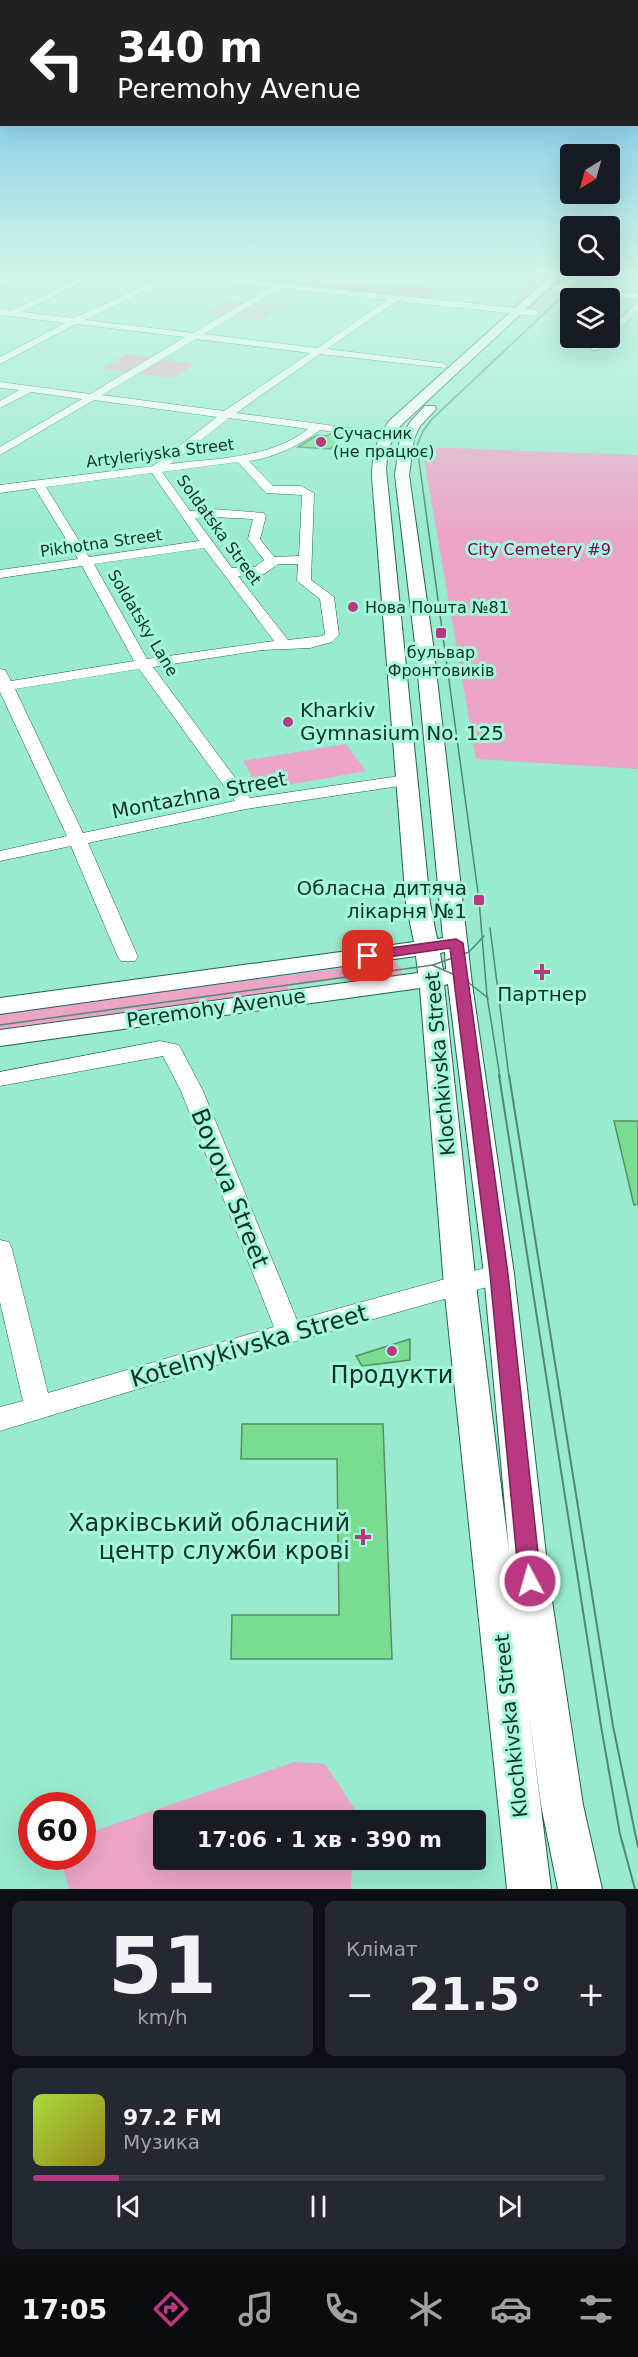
<!DOCTYPE html>
<html lang="uk">
<meta charset="utf-8">
<style>
body{margin:0;font-family:"DejaVu Sans",sans-serif;background:#242831;color:#f1f3f6;height:100vh;display:flex;flex-direction:column;font-size:22px;white-space:nowrap}
*{box-sizing:border-box;margin:0}
p{font-size:20px;color:#9ea1a6}
.icon{flex:none;width:33px;height:33px;fill:none;stroke:currentColor;stroke-width:2;stroke-linecap:round;stroke-linejoin:round}
.map{position:relative;height:1889px;overflow:hidden}
.side{display:flex;flex-direction:column;gap:12px;padding:12px;background:#0d0f14;flex:1}
.side>*{flex:none}
.top-card{position:absolute;left:0px;top:0px;width:639px;height:126px;box-shadow:0 6px 24px #0002;background:#202124;color:#fff;overflow:hidden}
.needle{width:39px;rotate:217deg}
.fabs{position:absolute;left:560px;top:144px;display:grid;gap:12px}
.fabs a{display:grid;place-items:center;width:60px;height:60px;border-radius:6px;background:#171b24;box-shadow:0 6px 24px #0002;font-size:30px}
.speed{position:absolute;left:18px;top:1792px;display:flex;gap:12px;font-size:30px;font-weight:700;text-align:center}
.speed>*{display:grid;place-content:center;width:78px;height:78px;border-radius:50%;background:#171b24;box-shadow:0 6px 24px #0002;line-height:1}
.speed .limit{border:9px solid #d22;background:#fff;color:#111}
.pin{position:absolute;display:grid;place-items:center;width:51px;height:51px;color:#fff;margin:-26px;border-radius:12px;box-shadow:0 3px 9px #0006}
.me{position:absolute;width:66px;margin:-33px;rotate:354deg;stroke-linejoin:round;filter:drop-shadow(0 0 4px #0008)}
.turn{display:flex;align-items:center;gap:21px;height:126px;padding:0 18px;font-size:27px}
.turn .icon{width:78px;height:78px;stroke-width:2.5}
.turn b{display:block;font-size:42px;line-height:51px}
.big{font-size:45px;font-weight:700;line-height:1.1}
.side .tile{flex:1;display:flex;flex-direction:column;justify-content:center;gap:9px;min-width:0;padding:0 21px;border-radius:9px;background:#242831}
.side .dial{align-items:center;gap:0}
.dial b{font-size:78px;line-height:1}
.song{display:flex;align-items:center;gap:18px}
.cover{width:72px;height:72px;border-radius:9px;background:linear-gradient(135deg,hsl(80 70% 55%),hsl(50 70% 35%))}
.played{height:6px;border-radius:3px;background:linear-gradient(90deg,#ba3881 15%,#363941 15%)}
.keys{display:flex;justify-content:space-around;direction:ltr}
.heat{display:flex;justify-content:space-between;align-items:center;font-size:33px;direction:ltr}
.side .tiles{flex:1;display:grid;gap:12px;grid-template-columns:1fr 1fr}
.tile:last-child{grid-column:span 2}
.trip{position:absolute;left:153px;top:1810px;width:333px;height:60px;border-radius:6px;background:#171b24;box-shadow:0 6px 24px #0002;font-weight:700;line-height:60px;text-align:center}
.dock{display:flex;height:96px;justify-content:space-around;align-items:center;background:#090b0e;color:#9ea1a6}
.dock .icon{width:42px;height:42px}
.dock .active{color:#ba3881}
.dock b{font-size:27px;color:#f1f3f6}
.map>svg:first-child{display:block}
</style>
<div class="map">
<svg width="638" height="1889" viewBox="0 0 638 1889">
<rect width="100%" height="100%" fill="#98ebce"/>
<g fill="#eca5c6">
<path d="M 561,272 L 584,272 L 554,291 L 536,313 L 508,310 L 541,275 L 553,277 Z"/>
<path d="M 223,300 L 281,306 L 261,320 L 205,314 Z"/>
<path d="M 126,354 L 195,364 L 173,378 L 102,369 Z"/>
<path d="M 422,447 L 638,455 L 638,769 L 476,759 Z"/>
<path d="M 346,744 L 366,771 L 260,790 L 243,761 Z"/>
<path d="M 389,962 L 395,962 L 401,968 L 402,974 L 373,979 L 371,975 L 288,986 L 289,991 L 0,1032 L 0,1013 Z"/>
<path d="M 294,1762 L 325,1764 L 354,1808 L 354,1821 L 164,1821 L 164,1860 L 352,1860 L 351,1889 L 69,1889 L 60,1857 L 82,1857 L 83,1835 Z"/>
</g>
<path fill="#de77ab" d="M 308,272 L 326,272 L 321,276 L 440,289 L 424,300 L 299,286 L 301,284 L 297,284 L 311,275 L 304,274 Z"/>
<g fill="#7adc91" stroke="#569063" stroke-width="1.5">
<path d="M 330,434 L 345,436 L 330,449 L 298,447 L 317,435 L 327,436 Z"/>
<path d="M 614,1121 L 638,1121 L 638,1204 L 634,1205 Z"/>
<path d="M 410,1339 L 410,1360 L 362,1366 L 356,1356 Z"/>
<path d="M 242,1424 L 383,1424 L 392,1659 L 231,1659 L 232,1615 L 339,1615 L 337,1459 L 241,1459 Z"/>
</g>
<g fill="none" stroke-linecap="round" stroke-linejoin="round">
<g stroke="#236350" stroke-width="1">
<g id="minor">
<path d="M 20,272 L 31,272 L 0,287 L 0,281 Z"/>
<path d="M 93,272 L 104,272 L 22,312 L 74,318 L 164,276 L 147,272 L 174,272 L 536,310 L 540,313 L 536,316 L 397,301 L 327,349 L 442,363 L 447,366 L 445,368 L 320,354 L 236,413 L 373,431 L 407,433 L 412,436 C 402,444 336,432 320,430 C 300,445 274,458 249,461 L 273,486 L 301,486 L 314,493 L 311,580 L 334,597 L 339,635 L 332,642 L 310,648 L 262,650 L 153,667 L 250,798 L 406,775 L 414,780 L 406,785 L 246,809 L 88,843 L 138,957 L 135,961 L 121,961 L 118,957 L 71,846 L 0,861 L 0,851 L 67,836 L 0,692 L 0,669 L 5,670 L 11,681 L 134,661 L 82,566 L 0,578 L 0,570 L 78,559 L 35,488 L 0,493 L 0,485 L 153,466 L 217,417 L 94,400 L 0,455 L 0,447 L 82,399 L 31,392 L 0,408 L 0,401 L 19,390 L 0,388 L 0,382 L 90,394 L 185,337 L 76,324 L 0,364 L 0,357 L 65,323 L 0,315 L 0,309 L 11,311 ZM 175,277 L 270,287 L 193,333 L 85,320 ZM 280,288 L 387,300 L 317,348 L 204,334 ZM 196,339 L 310,353 L 224,411 L 102,395 ZM 229,418 L 308,429 C 269,459 217,458 170,464 ZM 238,462 L 266,493 L 302,495 L 299,556 L 274,557 L 260,539 L 266,516 L 264,513 L 213,509 L 190,511 L 162,472 ZM 152,473 L 199,541 L 89,557 L 46,487 ZM 213,517 L 253,519 L 248,539 L 264,560 L 255,567 L 232,568 L 195,518 ZM 204,548 L 274,641 L 147,659 L 94,564 ZM 278,564 L 298,564 L 297,581 L 320,599 L 325,634 L 322,636 L 288,640 L 238,576 L 264,574 ZM 139,669 L 235,801 L 83,833 L 15,689 Z"/>
<path d="M 579,272 L 588,272 L 572,285 L 561,289 L 638,293 L 638,299 L 551,293 L 552,286 L 566,281 Z"/>
<path d="M 638,302 L 638,310 L 598,350 L 592,350 L 592,346 L 601,338 L 609,338 L 609,330 Z"/>
<path d="M 160,1041 L 179,1045 L 203,1091 L 297,1320 L 499,1264 L 508,1267 L 512,1274 L 508,1281 L 289,1343 L 0,1431 L 0,1407 L 23,1401 L 0,1302 L 0,1240 L 9,1242 L 12,1249 L 48,1393 L 274,1327 L 181,1091 L 163,1056 L 0,1086 L 0,1072 Z"/>
</g>
</g>
<g stroke="#236350" stroke-width="2">
<path id="major" d="M 555,272 L 566,272 L 399,427 L 388,449 L 386,469 L 430,903 L 437,939 L 443,938 L 415,644 L 395,475 L 400,438 L 411,421 L 425,406 L 435,406 L 436,409 L 420,426 L 414,438 L 409,475 L 433,644 L 472,984 L 514,1274 L 549,1581 L 583,1805 L 602,1889 L 558,1889 L 541,1805 L 529,1712 L 551,1889 L 507,1889 L 444,1285 L 420,988 L 0,1046 L 0,1030 L 418,973 L 416,956 L 0,1014 L 0,998 L 414,942 L 406,903 L 372,477 C 372,455 377,439 389,421 ZM 445,952 L 446,969 L 443,970 L 440,953 ZM 448,984 L 484,1274 L 509,1551 L 476,1285 L 444,985 Z"/>
</g>
<use href="#minor" fill="#fff" fill-rule="evenodd"/>
<use href="#major" fill="#fff" fill-rule="evenodd"/>
<g stroke="#4f8976" stroke-width="1.5">
<path d="M 490,928 L 509,1077"/>
<path d="M 432,965 L 464,979 L 488,998"/>
<path d="M 0,1025 L 433,965 L 469,952 L 484,936"/>
<path d="M 500,1077 L 487,996 L 479,900 L 417,446 L 423,431 L 432,419 L 567,292 L 592,272"/>
</g>
<g stroke="#4f8976" stroke-width="2">
<path d="M 499,1075 L 601,1726 L 620,1834 L 635,1889"/>
<path d="M 509,1075 L 613,1726 L 638,1847"/>
</g>
</g>
<linearGradient id="sky" x2="0" y2="1"><stop stop-color="#59b7ec"/><stop offset="0.51" stop-color="#d1f6e9"/><stop offset="1" stop-color="#d1f6e9" stop-opacity="0"/></linearGradient>
<rect width="638" height="536" fill="url(#sky)"/>
<path fill="#ba3881" stroke="#792454" stroke-width="1.5" d="M 456,939 L 463,943 L 508,1274 L 541,1581 L 537,1588 L 530,1591 L 522,1588 L 519,1581 L 490,1274 L 450,948 L 368,960 L 361,956 L 368,951 Z"/>
<g fill="#ba3881" stroke="#a5f8db" stroke-width="2">
<circle cx="321" cy="442" r="6"/>
<circle cx="353" cy="607" r="6"/>
<rect x="435" y="627" width="12" height="12" rx="3"/>
<circle cx="288" cy="722" r="6"/>
<rect x="473" y="894" width="12" height="12" rx="3"/>
<path d="M539 963h6v6h6v6h-6v6h-6v-6h-6v-6h6z"/>
<circle cx="392" cy="1351" r="6"/>
<path d="M360 1528h6v6h6v6h-6v6h-6v-6h-6v-6h6z"/>
</g>
<g text-anchor="middle" dominant-baseline="central" stroke-width="6" stroke-linejoin="round" paint-order="stroke">
<g font-size="16" fill="#0e3227" stroke="#a5f8db" text-anchor="start">
<text x="333" y="433">Сучасник<tspan x="333" dy="18">(не працює)</tspan></text>
<text x="365" y="607">Нова Пошта №81</text>
<text x="441" y="652" text-anchor="middle">бульвар<tspan x="441" dy="18">Фронтовиків</tspan></text>
</g>
<g font-size="16" fill="#0e3227" stroke="#a5f8db">
<text transform="translate(160 453) rotate(-7)">Artyleriyska Street</text>
<text transform="translate(219 530) rotate(54)">Soldatska Street</text>
<text transform="translate(101 543) rotate(-8)">Pikhotna Street</text>
<text transform="translate(143 623) rotate(59)">Soldatsky Lane</text>
</g>
<g font-size="16" fill="#870157" stroke="#a5f8db">
<text x="539" y="549">City Cemetery #9</text>
</g>
<g font-size="20" fill="#0e3227" stroke="#a5f8db" text-anchor="start">
<text x="300" y="710">Kharkiv<tspan x="300" dy="23">Gymnasium No. 125</tspan></text>
<text x="467" y="888" text-anchor="end">Обласна дитяча<tspan x="467" dy="23">лікарня №1</tspan></text>
<text x="542" y="994" text-anchor="middle">Партнер</text>
</g>
<g font-size="20" fill="#0e3227" stroke="#a5f8db">
<text transform="translate(199 795) rotate(-11)">Montazhna Street</text>
<text transform="translate(216 1008) rotate(-8)">Peremohy Avenue</text>
<text transform="translate(440 1064) rotate(-95)">Klochkivska Street</text>
<text transform="translate(511 1726) rotate(-96)">Klochkivska Street</text>
</g>
<g font-size="24" fill="#0e3227" stroke="#a5f8db">
<text transform="translate(230 1188) rotate(68)">Boyova Street</text>
<text transform="translate(249 1346) rotate(-16)">Kotelnykivska Street</text>
</g>
<g font-size="24" fill="#0e3227" stroke="#a5f8db">
<text x="392" y="1375">Продукти</text>
<text x="350" y="1523" text-anchor="end">Харківський обласний<tspan x="350" dy="28">центр служби крові</tspan></text>
</g>
</g>
</svg>
<div class="fabs">
<a><svg class="needle" viewBox="-14 -14 28 28"><path d="M0-13l5 13h-10z" fill="#e53935"/><path d="M0 13l5-13h-10z" fill="#9ea1a6"/></svg></a>
<a><svg class="icon" aria-label="search" viewBox="0 0 24 24"><circle cx="10" cy="10" r="6"/><path d="M15 15l6 6"/></svg></a>
<a><svg class="icon" aria-label="layers" viewBox="0 0 24 24"><path d="M12 4l9 5-9 5-9-5zM3 14l9 5 9-5"/></svg></a>
</div>
<div class="speed"><div class="limit">60</div></div>
<div class="pin" style="left:368px;top:956px;background:#d93025"><svg class="icon" aria-label="arrive" viewBox="0 0 24 24"><path d="M6 21V4h12l-3 4 3 4H6"/></svg></div>
<svg class="me" style="left:530px;top:1581px" viewBox="-20 -20 40 40"><circle r="17" fill="#ba3881" stroke="#fff" stroke-width="3"/><path d="M0-11L8 9 0 5-8 9z" fill="#fff"/></svg>
<div class="trip">17:06 · 1 хв · 390 m</div>
<div class="top-card">
<div class="turn"><svg class="icon" aria-label="left" viewBox="0 0 24 24"><path d="M17 20v-9H6M10 6l-5 5 5 5"/></svg><div><b>340 m</b>Peremohy Avenue</div></div>
</div>
</div>
<section class="side">
<div class="tiles">
<div class="tile dial"><b>51</b><p>km/h</p></div>
<div class="tile"><p>Клімат</p>
<div class="heat"><a>−</a><b class="big">21.5°</b><a>+</a></div>
</div>
<div class="tile">
<div class="song"><i class="cover"></i><div><b>97.2 FM</b><p>Музика</p></div></div>
<div class="played"></div>
<div class="keys"><svg class="icon" aria-label="previous" viewBox="0 0 24 24"><path d="M18 5L8 12l10 7zM5 5v14"/></svg><svg class="icon" aria-label="pause" viewBox="0 0 24 24"><path d="M8 5v14M16 5v14"/></svg><svg class="icon" aria-label="next" viewBox="0 0 24 24"><path d="M6 5l10 7-10 7zM19 5v14"/></svg></div>
</div>
</div>
</section>
<nav class="dock">
<b>17:05</b>
<svg class="icon active" aria-label="directions" viewBox="0 0 24 24"><path d="M12 3l9 9-9 9-9-9zM9 14v-3h6M13 9l2 2-2 2"/></svg>
<svg class="icon" aria-label="music" viewBox="0 0 24 24"><path d="M9 18V5l10-2v13"/><circle cx="6" cy="18" r="3"/><circle cx="16" cy="16" r="3"/></svg>
<svg class="icon" aria-label="phone" viewBox="0 0 24 24"><path d="M5 4h4l2 5-3 2q2 4 5 5l2-3 5 2v4C11 20 4 13 5 4z"/></svg>
<svg class="icon" aria-label="climate" viewBox="0 0 24 24"><path d="M12 3v18M4 7l16 10M4 17L20 7"/></svg>
<svg class="icon" aria-label="car" viewBox="0 0 24 24"><path d="M5 17H2v-5l4-1 3-4h7l3 4 3 1v5h-3M9 17h6M6 11h13"/><circle cx="7" cy="17" r="2"/><circle cx="17" cy="17" r="2"/></svg>
<svg class="icon" aria-label="filters" viewBox="0 0 24 24"><path d="M4 7h16M4 17h16"/><circle cx="9" cy="7" r="2"/><circle cx="15" cy="17" r="2"/></svg>
</nav>
